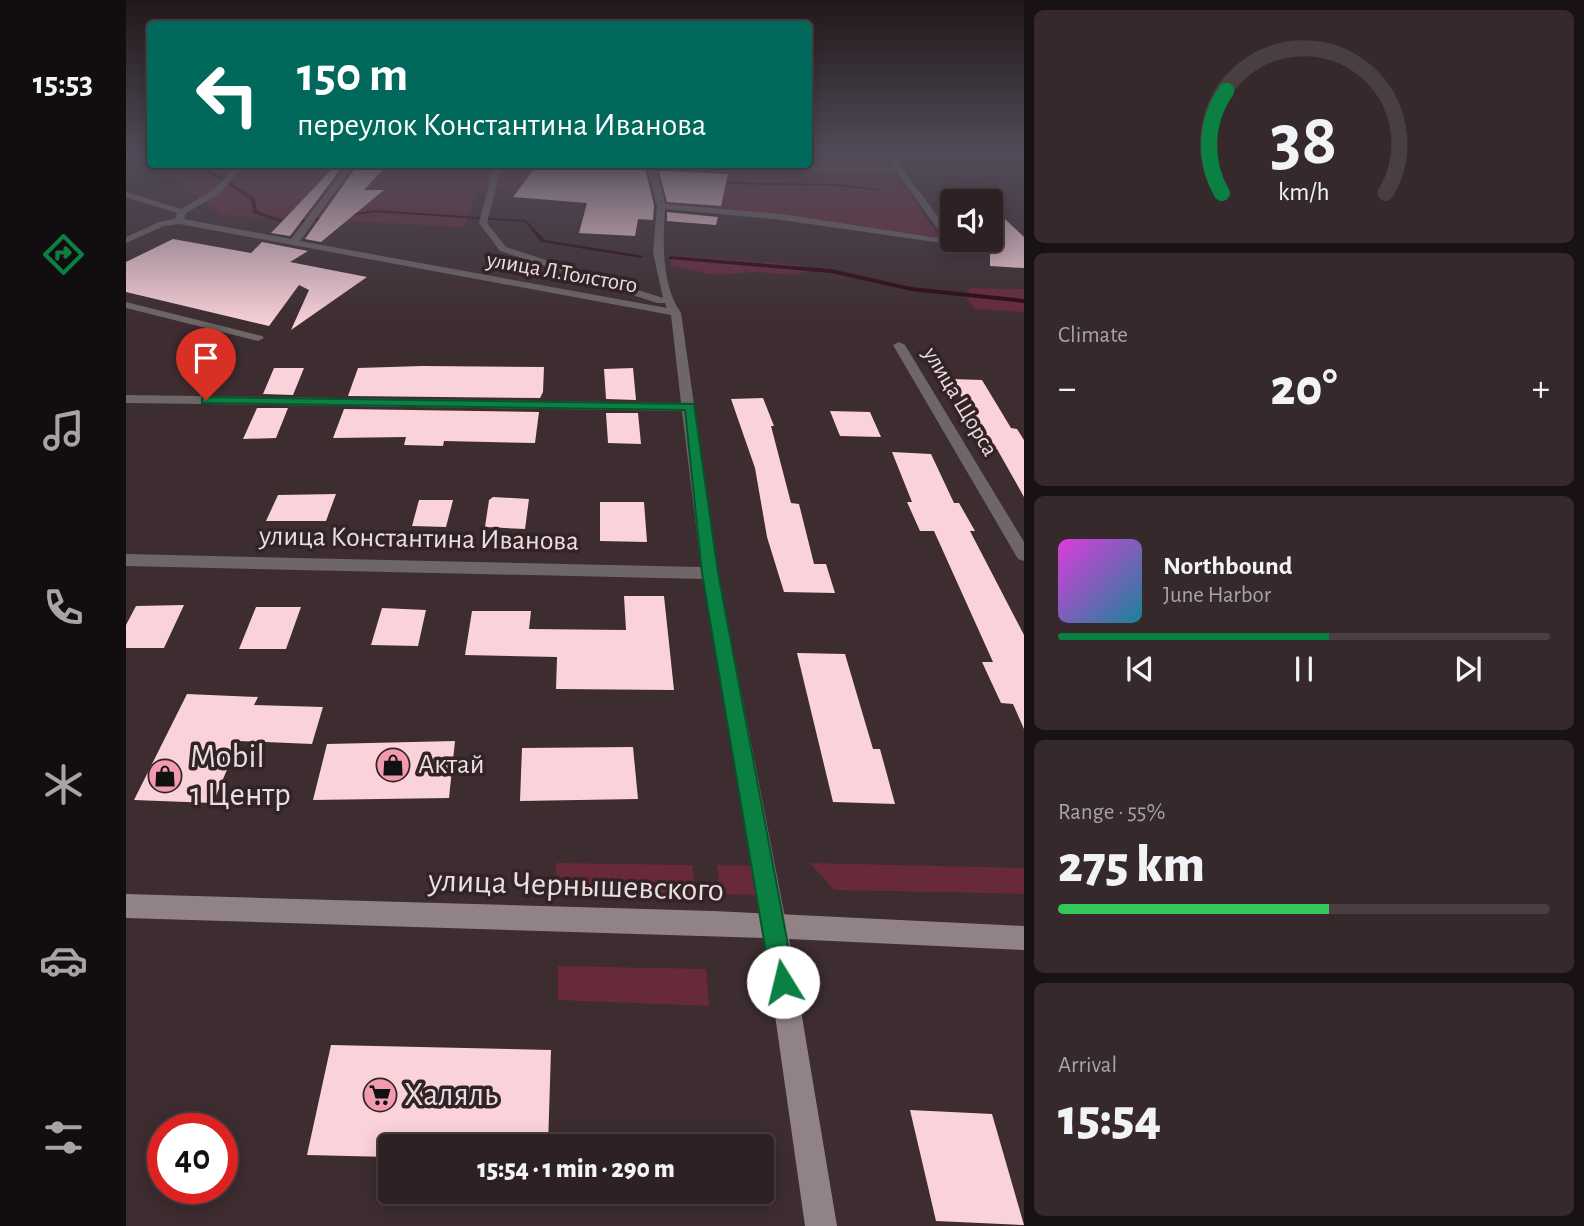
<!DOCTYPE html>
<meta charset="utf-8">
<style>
body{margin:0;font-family:"Alegreya Sans",sans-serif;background:#36292c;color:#f1f3f6;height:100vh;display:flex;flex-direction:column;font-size:26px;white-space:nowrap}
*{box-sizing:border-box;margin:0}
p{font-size:23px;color:#a7a3a6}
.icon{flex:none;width:38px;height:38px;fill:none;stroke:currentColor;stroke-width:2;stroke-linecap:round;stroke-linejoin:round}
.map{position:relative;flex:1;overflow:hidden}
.drawer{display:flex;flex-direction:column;gap:10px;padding:10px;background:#191214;width:560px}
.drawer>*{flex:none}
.guide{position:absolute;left:21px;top:21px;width:665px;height:147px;border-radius:7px;box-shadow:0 4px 18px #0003,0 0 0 2px #493e41;background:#00695c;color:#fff;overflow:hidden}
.fabs{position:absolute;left:814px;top:189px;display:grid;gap:14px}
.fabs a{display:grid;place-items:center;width:63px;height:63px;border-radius:7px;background:#2e2124;box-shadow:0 4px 18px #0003,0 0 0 2px #493e41;font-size:35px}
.speed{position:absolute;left:21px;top:1113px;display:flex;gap:14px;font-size:35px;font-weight:700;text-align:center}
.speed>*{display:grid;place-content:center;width:91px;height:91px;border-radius:50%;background:#2e2124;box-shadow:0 4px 18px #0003,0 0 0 2px #493e41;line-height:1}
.speed .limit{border:10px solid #d22;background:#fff;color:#111}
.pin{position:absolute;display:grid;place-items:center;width:60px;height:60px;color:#fff;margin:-72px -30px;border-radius:50% 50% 50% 0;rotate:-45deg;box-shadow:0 0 7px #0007}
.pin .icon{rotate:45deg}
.me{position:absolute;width:77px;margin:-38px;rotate:351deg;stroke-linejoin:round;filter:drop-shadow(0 0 5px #0008)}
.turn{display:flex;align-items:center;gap:24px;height:147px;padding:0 35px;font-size:32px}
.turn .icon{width:91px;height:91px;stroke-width:2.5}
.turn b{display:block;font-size:49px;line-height:60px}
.big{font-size:52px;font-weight:800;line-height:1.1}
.drawer .tile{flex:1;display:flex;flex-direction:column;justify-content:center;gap:10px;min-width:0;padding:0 24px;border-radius:10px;background:#36292c}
.drawer .dial{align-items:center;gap:0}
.dial svg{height:182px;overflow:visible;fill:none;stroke:#493e41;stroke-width:7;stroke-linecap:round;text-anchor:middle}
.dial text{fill:#f1f3f6;stroke:none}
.song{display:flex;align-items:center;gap:21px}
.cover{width:84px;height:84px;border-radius:10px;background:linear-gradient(135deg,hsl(300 70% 55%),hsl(190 70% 35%))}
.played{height:7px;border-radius:4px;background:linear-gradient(90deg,#0b8043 55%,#493e41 55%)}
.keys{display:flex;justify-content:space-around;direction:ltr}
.heat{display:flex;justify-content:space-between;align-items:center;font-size:38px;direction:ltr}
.charge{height:10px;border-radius:5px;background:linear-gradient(90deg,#34c759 55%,#493e41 0)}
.trip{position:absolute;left:252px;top:1134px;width:396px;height:70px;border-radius:7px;background:#2e2124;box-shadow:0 4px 18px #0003,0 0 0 2px #493e41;font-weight:800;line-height:70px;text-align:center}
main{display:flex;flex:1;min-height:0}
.tabs{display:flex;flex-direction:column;width:126px;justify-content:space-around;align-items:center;background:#120d0e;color:#a7a3a6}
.tabs .icon{width:49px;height:49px}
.tabs .active{color:#0b8043}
.tabs b{font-size:32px;color:#f1f3f6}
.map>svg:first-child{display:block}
</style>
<main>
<nav class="tabs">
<b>15:53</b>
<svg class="icon active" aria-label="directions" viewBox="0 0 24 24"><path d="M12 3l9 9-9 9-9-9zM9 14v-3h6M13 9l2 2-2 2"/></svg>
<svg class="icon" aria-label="music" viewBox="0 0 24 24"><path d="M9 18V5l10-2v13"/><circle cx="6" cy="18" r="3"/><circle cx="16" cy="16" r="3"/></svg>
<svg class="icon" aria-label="phone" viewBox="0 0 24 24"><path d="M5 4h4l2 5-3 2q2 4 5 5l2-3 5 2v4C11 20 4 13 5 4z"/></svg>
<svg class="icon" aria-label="climate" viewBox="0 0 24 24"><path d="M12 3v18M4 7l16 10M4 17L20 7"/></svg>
<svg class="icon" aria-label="car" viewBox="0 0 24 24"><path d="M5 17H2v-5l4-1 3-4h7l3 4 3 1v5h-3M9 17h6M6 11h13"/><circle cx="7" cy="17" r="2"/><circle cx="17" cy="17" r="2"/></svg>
<svg class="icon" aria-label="filters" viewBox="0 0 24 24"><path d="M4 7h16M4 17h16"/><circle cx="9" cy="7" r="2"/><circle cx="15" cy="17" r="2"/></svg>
</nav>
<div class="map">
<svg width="898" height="1226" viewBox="0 0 898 1226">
<rect width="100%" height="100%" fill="#3d2c30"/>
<g fill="#68293a">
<path d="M 683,154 L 757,156 L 814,238 L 656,214 L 352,187 L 338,227 L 96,215 L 29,165 L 682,164 Z"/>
<path d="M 549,255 L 672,265 L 687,270 L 667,275 L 629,272 L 590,275 L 545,266 L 545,258 Z"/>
<path d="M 845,288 L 898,289 L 898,312 L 849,309 L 839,295 Z"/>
<path d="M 430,863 L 566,865 L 570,895 L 430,890 Z"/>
<path d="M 684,863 L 898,868 L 898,894 L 708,890 Z"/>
<path d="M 591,865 L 629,866 L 635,895 L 594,894 Z"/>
<path d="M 432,966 L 580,969 L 583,1006 L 432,1000 Z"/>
</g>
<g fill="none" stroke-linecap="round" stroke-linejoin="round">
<g fill="#2d0411" fill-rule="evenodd">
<path d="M 69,164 L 75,164 L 129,198 L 131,211 L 163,222 L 203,217 L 205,218 L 163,225 L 127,213 L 125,200 Z"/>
<path d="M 416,164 L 423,166 L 421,167 L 376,164 Z"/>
<path d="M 587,182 L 713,184 L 751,189 L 749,190 L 713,186 L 589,184 Z"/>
<path d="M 248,210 L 400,220 L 419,240 L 518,256 L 515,258 L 415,242 L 399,222 L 248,212 L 218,217 L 216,216 Z"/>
<path d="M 545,256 L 705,269 L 785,287 L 898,299 L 898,303 L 785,291 L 705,273 L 543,259 L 542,258 Z"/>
</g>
</g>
<g fill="#fad2da">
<path d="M 412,164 L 518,164 L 528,206 L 527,220 L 512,219 L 509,236 L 453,233 L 461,203 L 387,197 Z"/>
<path d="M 209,166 L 217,166 L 164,236 L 145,233 Z"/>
<path d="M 230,167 L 258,168 L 238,190 L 258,190 L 195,242 L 179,239 Z"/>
<path d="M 533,171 L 602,174 L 595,206 L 541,202 Z"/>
<path d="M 864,205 L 898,237 L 898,268 L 864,266 Z"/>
<path d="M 541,212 L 592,217 L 590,225 L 541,221 Z"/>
<path d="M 47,239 L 125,253 L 136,242 L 182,251 L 164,262 L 241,277 L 165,330 L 183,290 L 173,285 L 143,326 L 0,292 L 0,262 Z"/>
<path d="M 296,366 L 418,367 L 417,392 L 414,398 L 222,396 L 232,368 Z"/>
<path d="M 148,368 L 178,368 L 167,395 L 137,394 Z"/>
<path d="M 507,368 L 510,400 L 480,399 L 478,369 Z"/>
<path d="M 825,379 L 856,380 L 885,428 L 891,429 L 898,440 L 898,497 L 871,449 L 865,449 Z"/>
<path d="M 637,398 L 648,426 L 645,426 L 665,503 L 673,504 L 688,564 L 700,564 L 709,593 L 658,592 L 641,537 L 629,468 L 605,399 Z"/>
<path d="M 131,408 L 162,408 L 150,438 L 117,439 Z"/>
<path d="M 218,409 L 413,412 L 409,443 L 318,441 L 317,446 L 278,445 L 280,437 L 207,438 Z"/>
<path d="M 704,411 L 744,412 L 755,437 L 714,436 Z"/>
<path d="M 480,413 L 512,413 L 515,444 L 482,443 Z"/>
<path d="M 766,452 L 805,454 L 828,503 L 833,503 L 849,531 L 844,531 L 898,635 L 898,729 L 887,704 L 875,703 L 856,662 L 867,662 L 808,531 L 794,531 L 781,502 L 786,502 Z"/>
<path d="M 210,494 L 200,521 L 140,521 L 152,495 Z"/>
<path d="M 367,497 L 403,499 L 399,529 L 359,527 L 363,500 Z"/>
<path d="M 293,500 L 327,500 L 320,527 L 286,526 Z"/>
<path d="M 474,502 L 518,502 L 521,542 L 474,541 Z"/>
<path d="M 498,596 L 538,596 L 548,690 L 430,689 L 431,657 L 339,655 L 346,611 L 405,611 L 403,629 L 500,630 Z"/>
<path d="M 58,605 L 38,648 L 0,648 L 0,625 L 10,606 Z"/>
<path d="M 130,607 L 175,607 L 160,649 L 113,649 Z"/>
<path d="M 256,608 L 300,610 L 292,646 L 245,645 Z"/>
<path d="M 671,653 L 719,654 L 747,749 L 754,749 L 769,804 L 707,802 Z"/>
<path d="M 61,694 L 132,697 L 128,705 L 197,707 L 186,744 L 113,741 L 87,803 L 8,800 Z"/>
<path d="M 329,741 L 323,798 L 187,800 L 201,744 Z"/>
<path d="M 507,747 L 512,799 L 394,801 L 396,748 Z"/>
<path d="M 205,1045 L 425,1050 L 422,1146 L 264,1146 L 264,1157 L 181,1155 Z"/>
<path d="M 784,1110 L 866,1114 L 898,1225 L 810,1221 Z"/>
</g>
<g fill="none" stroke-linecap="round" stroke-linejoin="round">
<g fill="#6e6667" fill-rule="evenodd">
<path d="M 758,154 L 765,154 L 826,235 L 826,240 L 830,241 L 830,245 L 656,220 L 539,209 C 537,243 535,284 555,313 L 592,573 L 661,927 L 658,936 L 649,939 L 640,936 L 637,927 L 577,579 L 0,566 L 0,554 L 575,567 L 556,411 L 0,403 L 0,395 L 555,403 L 545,315 L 53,224 L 38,226 L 0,243 L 0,237 L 33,222 L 49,219 L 51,213 L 0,197 L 0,192 L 55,209 L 87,190 L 112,164 L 120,164 L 93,194 L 60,213 L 58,219 L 165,239 L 222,164 L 229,164 L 174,241 L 541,308 L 539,303 L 531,303 L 374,251 L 353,223 L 368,164 L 376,164 L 361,223 L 380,247 L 537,298 L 527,252 L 531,206 L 521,164 L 767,168 ZM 530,168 L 771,172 L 819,239 L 656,214 L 539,204 Z"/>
<path d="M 0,302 L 136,336 L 138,338 L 132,341 L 0,308 Z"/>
<path d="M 773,342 L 779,345 L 898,542 L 898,561 L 892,559 L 767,345 Z"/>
</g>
<path fill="#908285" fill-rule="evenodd" d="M 0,894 L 588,911 L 898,926 L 898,950 L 663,939 L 711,1226 L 679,1226 L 638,938 L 0,918 Z"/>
</g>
<linearGradient id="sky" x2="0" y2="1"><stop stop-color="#22181a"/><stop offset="0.47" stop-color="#514b59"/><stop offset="1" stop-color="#514b59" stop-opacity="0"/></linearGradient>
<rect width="898" height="326" fill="url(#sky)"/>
<path fill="#0b8043" stroke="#07532c" stroke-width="2" d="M 80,397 L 568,404 L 592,573 L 669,982 L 665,990 L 657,993 L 649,990 L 645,982 L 576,573 L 559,410 L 76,403 L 76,398 Z"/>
<defs>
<g id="shop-disc" transform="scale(1.75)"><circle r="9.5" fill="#f29aae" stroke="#332326"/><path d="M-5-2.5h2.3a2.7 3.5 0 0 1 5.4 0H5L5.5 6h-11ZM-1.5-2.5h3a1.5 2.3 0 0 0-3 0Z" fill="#111"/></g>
<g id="supermarket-disc" transform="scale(1.75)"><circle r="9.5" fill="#f29aae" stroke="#332326"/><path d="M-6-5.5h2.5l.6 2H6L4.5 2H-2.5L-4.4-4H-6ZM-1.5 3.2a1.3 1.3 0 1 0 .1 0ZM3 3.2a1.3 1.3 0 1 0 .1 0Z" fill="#111"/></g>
</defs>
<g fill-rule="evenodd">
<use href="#shop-disc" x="267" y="765"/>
<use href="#shop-disc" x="39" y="776"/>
<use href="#supermarket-disc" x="254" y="1095"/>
</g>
<g text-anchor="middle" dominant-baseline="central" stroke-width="7" stroke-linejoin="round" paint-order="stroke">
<g font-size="23" fill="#e9dee0" stroke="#332326">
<text transform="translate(436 273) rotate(10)">улица Л.Толстого</text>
<text transform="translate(834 402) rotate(59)">улица Щорса</text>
</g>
<g font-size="28" fill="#e9dee0" stroke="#332326">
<text transform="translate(293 539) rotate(1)">улица Константина Иванова</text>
</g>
<g font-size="28" fill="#e9dee0" stroke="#332326" text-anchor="start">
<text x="292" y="765">Актай</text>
</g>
<g font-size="33" fill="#e9dee0" stroke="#332326" text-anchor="start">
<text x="64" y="757">Mobil<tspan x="64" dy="38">1 Центр</tspan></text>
<text x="278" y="1095">Халяль</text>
</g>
<g font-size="33" fill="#e9dee0" stroke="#332326">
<text transform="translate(450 886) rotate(2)">улица Чернышевского</text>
</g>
</g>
</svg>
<div class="fabs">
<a><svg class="icon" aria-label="sound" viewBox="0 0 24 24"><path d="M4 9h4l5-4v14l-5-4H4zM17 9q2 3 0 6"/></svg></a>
</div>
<div class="speed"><div class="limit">40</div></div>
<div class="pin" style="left:80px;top:400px;background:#d93025"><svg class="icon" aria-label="arrive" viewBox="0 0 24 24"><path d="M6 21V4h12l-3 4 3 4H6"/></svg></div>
<svg class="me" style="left:657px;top:982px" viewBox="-20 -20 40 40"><circle r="19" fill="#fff"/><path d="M0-13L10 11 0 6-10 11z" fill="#0b8043"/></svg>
<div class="trip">15:54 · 1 min · 290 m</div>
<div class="guide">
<div class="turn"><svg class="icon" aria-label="left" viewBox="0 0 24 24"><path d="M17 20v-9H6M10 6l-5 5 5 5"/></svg><div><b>150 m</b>переулок Константина Иванова</div></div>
</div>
</div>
<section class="drawer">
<div class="tile dial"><svg viewBox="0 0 100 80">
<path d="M14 69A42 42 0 1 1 86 69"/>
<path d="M14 69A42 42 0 0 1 16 24" stroke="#0b8043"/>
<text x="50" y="56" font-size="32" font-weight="700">38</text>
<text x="50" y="72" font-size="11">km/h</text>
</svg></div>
<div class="tile"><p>Climate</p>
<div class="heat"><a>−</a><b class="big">20°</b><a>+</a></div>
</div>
<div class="tile">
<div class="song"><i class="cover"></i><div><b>Northbound</b><p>June Harbor</p></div></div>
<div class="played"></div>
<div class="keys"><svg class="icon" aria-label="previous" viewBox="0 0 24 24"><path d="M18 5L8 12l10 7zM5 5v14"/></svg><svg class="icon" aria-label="pause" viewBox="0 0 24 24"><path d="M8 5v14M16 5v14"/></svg><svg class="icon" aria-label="next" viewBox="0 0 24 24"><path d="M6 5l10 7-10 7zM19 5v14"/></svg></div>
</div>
<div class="tile"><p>Range · 55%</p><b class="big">275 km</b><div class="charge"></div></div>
<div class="tile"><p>Arrival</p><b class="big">15:54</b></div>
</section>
</main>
